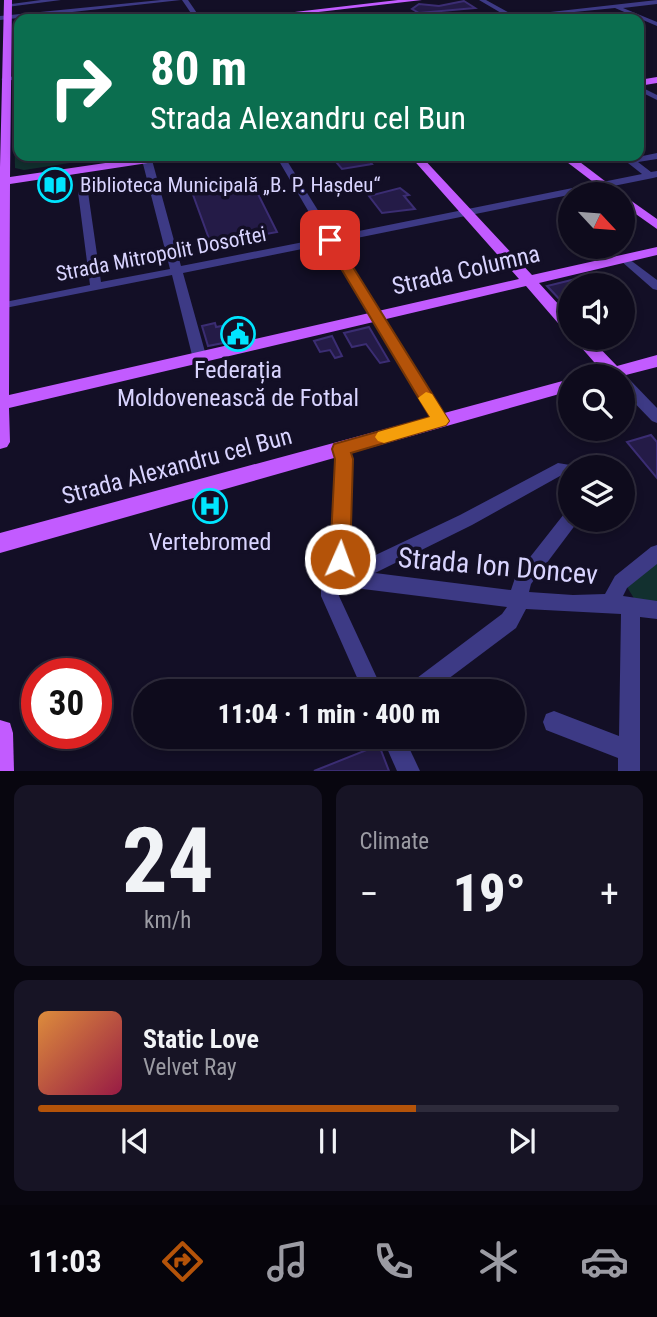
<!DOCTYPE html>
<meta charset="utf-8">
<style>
body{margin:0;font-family:"Roboto Condensed",sans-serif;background:#171425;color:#f1f3f6;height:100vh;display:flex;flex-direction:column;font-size:26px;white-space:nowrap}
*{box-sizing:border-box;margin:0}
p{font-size:23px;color:#9b9ba3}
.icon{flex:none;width:38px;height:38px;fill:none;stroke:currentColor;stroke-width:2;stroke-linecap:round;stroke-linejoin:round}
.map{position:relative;height:771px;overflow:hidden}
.sheet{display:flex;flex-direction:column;gap:14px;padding:14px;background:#08060f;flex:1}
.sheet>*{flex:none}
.banner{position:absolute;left:14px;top:14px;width:630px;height:147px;border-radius:14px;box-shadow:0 4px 10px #0003,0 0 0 2px #2e2b3b;background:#0b6e4f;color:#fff;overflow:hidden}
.needle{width:46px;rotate:116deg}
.fabs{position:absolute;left:558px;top:182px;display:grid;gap:14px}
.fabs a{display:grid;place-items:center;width:77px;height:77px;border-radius:50%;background:#0e0b1c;box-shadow:0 4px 10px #0003,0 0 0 2px #2e2b3b;font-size:35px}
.speed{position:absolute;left:21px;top:658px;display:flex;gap:14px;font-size:35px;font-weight:700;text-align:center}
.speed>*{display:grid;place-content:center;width:91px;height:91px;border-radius:50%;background:#0e0b1c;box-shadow:0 4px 10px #0003,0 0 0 2px #2e2b3b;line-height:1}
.speed .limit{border:10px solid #d22;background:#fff;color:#111}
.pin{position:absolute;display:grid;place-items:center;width:60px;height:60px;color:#fff;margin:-30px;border-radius:14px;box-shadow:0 4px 10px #0006}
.me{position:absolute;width:77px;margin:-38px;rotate:2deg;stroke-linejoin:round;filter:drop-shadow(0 0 5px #0008)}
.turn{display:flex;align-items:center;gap:24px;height:147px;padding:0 21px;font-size:32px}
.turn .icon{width:91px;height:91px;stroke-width:2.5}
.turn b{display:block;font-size:49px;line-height:60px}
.big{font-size:52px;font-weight:800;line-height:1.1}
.sheet .widget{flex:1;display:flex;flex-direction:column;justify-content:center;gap:10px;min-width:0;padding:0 24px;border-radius:14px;background:#171425}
.sheet .dial{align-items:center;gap:0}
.dial b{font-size:91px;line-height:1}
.song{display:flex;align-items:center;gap:21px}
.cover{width:84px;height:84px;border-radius:10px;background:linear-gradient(135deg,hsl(30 70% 55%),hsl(340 70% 35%))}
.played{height:7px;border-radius:4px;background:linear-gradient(90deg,#b45309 65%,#2e2b3b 65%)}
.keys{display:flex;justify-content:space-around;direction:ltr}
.heat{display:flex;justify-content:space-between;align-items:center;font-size:38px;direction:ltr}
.sheet .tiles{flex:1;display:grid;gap:14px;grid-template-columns:1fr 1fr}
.widget:last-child{grid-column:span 2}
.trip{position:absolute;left:133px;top:679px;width:392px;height:70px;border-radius:35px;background:#0e0b1c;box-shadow:0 4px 10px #0003,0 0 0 2px #2e2b3b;font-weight:800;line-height:70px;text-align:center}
.dock{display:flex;height:112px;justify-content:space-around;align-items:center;background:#06040b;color:#9b9ba3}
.dock .icon{width:49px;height:49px}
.dock .current{color:#b45309}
.dock b{font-size:32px;color:#f1f3f6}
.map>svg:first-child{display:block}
</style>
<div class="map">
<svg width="657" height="771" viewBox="0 0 657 771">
<rect width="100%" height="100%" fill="#130f26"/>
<g fill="#12302f">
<path d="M 19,79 L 19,156 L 116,156 L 24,170 L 15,168 L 13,80 Z"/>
<path d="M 657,557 L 657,605 L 635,600 L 627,587 Z"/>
</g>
<g fill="#241b47" stroke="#3b2d73" stroke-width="2">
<path d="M 464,1 L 475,8 L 419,13 L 412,9 L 419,4 L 439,6 Z"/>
<path d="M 331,156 L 365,156 L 372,164 L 342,169 Z"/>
<path d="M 252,182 L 277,232 L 211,244 L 192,192 Z"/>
<path d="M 400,188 L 409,195 L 404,196 L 415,209 L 382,213 L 369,196 Z"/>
<path d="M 588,276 L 594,285 L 570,285 L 570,302 L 564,304 L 547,286 Z"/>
<path d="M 215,323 L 216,327 L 222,326 L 225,335 L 238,332 L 236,325 L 243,324 L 248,338 L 208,346 L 202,326 Z"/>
<path d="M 369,327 L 389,361 L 380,363 L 366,344 L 352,347 L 344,333 Z"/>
<path d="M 332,336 L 342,356 L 335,358 L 330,350 L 320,352 L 314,341 Z"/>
<path d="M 651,435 L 657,442 L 657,478 L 627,442 Z"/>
<path d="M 379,745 L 389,771 L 314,771 Z"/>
</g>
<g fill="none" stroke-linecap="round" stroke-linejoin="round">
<g fill="#3d3a85" fill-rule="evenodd">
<path d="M 41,0 L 61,0 L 7,7 L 4,5 Z"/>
<path d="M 161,0 L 181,0 L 0,20 L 0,16 Z"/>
<path d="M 182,0 L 188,0 L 201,19 L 195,19 Z"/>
<path d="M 479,0 L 486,0 L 515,16 L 657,0 L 657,4 L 623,8 L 657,22 L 657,26 L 615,8 L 504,19 L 508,17 Z"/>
<path d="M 643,34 L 645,37 L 639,39 L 639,35 Z"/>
<path d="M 19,75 L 19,79 L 5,81 L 1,79 Z"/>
<path d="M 639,86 L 657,95 L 657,100 L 639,91 Z"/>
<path d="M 657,153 L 657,159 L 638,162 L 651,172 L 657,171 L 657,177 L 653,178 L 337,242 L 445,417 L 447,421 L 445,425 L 435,425 L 327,244 L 183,273 L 207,359 L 200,364 L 193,359 L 172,275 L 0,309 L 0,303 L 90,285 L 78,192 L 83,189 L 88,192 L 101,282 L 170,269 L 142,160 L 147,157 L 152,160 L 181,266 L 324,238 L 276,156 L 284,156 L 334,236 L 642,174 L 628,163 L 628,159 Z"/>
<path d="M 625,256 L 657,280 L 657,290 L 653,289 L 621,261 L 619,259 Z"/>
<path d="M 623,377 L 628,378 L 657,408 L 657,423 L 652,421 L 623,391 Z"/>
<path d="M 340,443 L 345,445 L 352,459 L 349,559 L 345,570 L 349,570 L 363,561 L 460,515 L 558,463 L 576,466 L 570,467 L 570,477 L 560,476 L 472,525 L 375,573 L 511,590 L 516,575 L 564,514 L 570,512 L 570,520 L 578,520 L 576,524 L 531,584 L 529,592 L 573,595 L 605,594 L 615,576 L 651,547 L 657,545 L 657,564 L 627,588 L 623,596 L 657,601 L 657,619 L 640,617 L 640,771 L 618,771 L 618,758 L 546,730 L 543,722 L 546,714 L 554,711 L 619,736 L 621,614 L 526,609 L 516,628 L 432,691 L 406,691 L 409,684 L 502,614 L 507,607 L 339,586 L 339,596 L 383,691 L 363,691 L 321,596 L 321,586 L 331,559 L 336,459 L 332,449 L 335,445 Z"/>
<path d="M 382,737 L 404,737 L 420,771 L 397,771 Z"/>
</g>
<g fill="#c25bff" fill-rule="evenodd">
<path d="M 4,0 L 12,0 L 10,177 L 153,156 L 180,156 L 174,159 L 10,184 L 9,395 L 519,279 L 410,156 L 421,156 L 532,275 L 657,247 L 657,255 L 539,283 L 570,317 L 570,331 L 564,330 L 526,286 L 9,408 L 10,442 L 7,447 L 0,449 L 0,167 Z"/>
<path d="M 398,0 L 422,0 L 258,19 L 235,19 Z"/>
<path d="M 657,77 L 657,83 L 639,86 L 639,80 Z"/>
<path d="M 559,156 L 572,156 L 622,194 L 609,194 Z"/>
<path d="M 623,195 L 657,219 L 657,229 L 623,205 Z"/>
<path d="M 573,338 L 590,338 L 617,366 L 657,355 L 657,367 L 622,376 L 593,376 L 595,372 L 601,370 Z"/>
<path d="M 570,379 L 570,391 L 0,553 L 0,533 Z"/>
<path d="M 0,720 L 10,723 L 13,733 L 14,771 L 0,771 Z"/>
</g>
</g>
<path fill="#b45309" stroke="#753606" stroke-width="2" d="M 330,236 L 336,240 L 449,421 L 446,425 L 351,453 L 353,459 L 350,559 L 347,565 L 340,568 L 333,565 L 330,559 L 335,459 L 332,449 L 334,444 L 430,417 L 324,240 Z"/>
<path fill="#f59e0b" d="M 426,392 L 432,394 L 449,421 L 446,425 L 384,443 L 378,441 L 375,437 L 378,432 L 430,417 L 418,398 Z"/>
<defs>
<g id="library-ring" transform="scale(1.75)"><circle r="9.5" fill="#130f26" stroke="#00e5ff" stroke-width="1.5"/><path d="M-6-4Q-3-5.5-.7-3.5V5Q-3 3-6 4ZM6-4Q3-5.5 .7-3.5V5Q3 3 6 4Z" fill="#00e5ff"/></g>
<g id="civic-ring" transform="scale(1.75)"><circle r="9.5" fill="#130f26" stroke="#00e5ff" stroke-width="1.5"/><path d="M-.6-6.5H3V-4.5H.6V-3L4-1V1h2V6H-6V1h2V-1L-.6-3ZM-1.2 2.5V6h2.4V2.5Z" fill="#00e5ff"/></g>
<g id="hospital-ring" transform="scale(1.75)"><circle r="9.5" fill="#130f26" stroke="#00e5ff" stroke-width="1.5"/><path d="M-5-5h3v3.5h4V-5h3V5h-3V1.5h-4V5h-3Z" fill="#00e5ff"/></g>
</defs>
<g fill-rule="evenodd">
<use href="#library-ring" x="55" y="185"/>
<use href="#civic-ring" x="238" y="334"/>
<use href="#hospital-ring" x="210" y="506"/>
</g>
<g text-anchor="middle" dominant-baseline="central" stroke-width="7" stroke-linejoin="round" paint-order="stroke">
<g font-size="21" fill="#d9d4ff" stroke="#130f26" text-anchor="start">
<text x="80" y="185">Biblioteca Municipală „B. P. Hașdeu“</text>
</g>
<g font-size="21" fill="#d9d4ff" stroke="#130f26">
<text transform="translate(161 254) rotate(-11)">Strada Mitropolit Dosoftei</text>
</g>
<g font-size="24" fill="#d9d4ff" stroke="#130f26">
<text transform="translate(466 270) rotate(-13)">Strada Columna</text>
<text transform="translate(177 466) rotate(-15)">Strada Alexandru cel Bun</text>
</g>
<g font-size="24" fill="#d9d4ff" stroke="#130f26">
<text x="238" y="370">Federația<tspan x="238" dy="28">Moldovenească de Fotbal</tspan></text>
<text x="210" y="542">Vertebromed</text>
</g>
<g font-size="28" fill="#d9d4ff" stroke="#130f26">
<text transform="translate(498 566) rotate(5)">Strada Ion Doncev</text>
</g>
</g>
</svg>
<div class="fabs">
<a><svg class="needle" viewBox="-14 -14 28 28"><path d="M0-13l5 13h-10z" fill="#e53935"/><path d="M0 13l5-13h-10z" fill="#9b9ba3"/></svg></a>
<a><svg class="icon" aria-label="sound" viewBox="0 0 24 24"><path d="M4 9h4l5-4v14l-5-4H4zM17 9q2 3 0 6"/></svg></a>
<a><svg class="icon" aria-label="search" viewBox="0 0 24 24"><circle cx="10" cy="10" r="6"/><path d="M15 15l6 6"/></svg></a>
<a><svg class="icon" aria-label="layers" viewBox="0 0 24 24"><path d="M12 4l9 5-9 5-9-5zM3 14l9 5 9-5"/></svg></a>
</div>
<div class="speed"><div class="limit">30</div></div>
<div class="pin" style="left:330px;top:240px;background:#d93025"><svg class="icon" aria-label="arrive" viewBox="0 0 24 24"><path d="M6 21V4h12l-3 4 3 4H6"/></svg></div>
<svg class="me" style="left:340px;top:559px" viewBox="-20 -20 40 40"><circle r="17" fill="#b45309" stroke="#fff" stroke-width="3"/><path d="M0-11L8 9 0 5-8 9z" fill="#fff"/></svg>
<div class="trip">11:04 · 1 min · 400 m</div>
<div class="banner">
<div class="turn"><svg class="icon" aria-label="right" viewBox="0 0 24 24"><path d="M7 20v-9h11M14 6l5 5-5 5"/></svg><div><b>80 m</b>Strada Alexandru cel Bun</div></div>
</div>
</div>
<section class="sheet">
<div class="tiles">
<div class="widget dial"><b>24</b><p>km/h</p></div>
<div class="widget"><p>Climate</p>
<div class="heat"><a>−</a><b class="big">19°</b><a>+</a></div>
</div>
<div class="widget">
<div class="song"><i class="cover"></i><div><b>Static Love</b><p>Velvet Ray</p></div></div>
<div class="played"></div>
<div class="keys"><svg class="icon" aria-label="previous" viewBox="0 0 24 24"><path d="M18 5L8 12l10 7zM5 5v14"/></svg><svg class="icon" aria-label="pause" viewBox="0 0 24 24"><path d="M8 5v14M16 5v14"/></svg><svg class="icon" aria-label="next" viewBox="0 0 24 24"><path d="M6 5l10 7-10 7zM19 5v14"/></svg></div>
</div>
</div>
</section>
<nav class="dock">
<b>11:03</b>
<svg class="icon current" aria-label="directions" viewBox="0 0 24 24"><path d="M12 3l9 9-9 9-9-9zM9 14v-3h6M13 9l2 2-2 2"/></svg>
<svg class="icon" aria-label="music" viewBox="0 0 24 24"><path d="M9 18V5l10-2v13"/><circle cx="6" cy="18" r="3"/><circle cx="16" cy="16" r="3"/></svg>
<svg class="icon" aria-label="phone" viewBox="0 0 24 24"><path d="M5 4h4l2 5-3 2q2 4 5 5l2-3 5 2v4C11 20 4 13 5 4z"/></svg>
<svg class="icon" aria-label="climate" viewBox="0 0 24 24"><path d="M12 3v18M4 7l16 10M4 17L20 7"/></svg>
<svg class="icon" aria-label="car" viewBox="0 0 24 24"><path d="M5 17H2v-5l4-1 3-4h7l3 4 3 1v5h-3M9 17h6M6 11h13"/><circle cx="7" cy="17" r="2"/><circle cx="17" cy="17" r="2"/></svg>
</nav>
